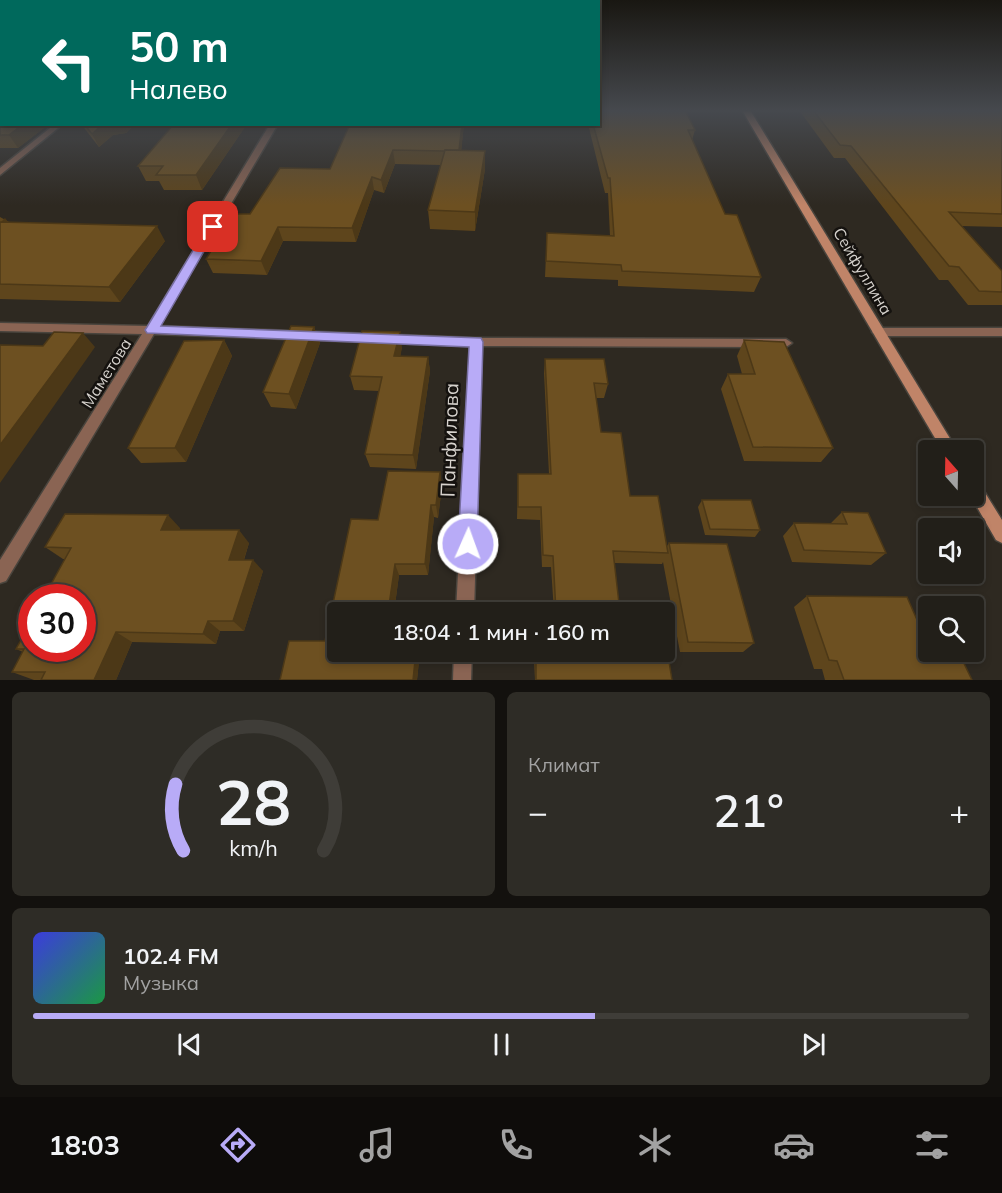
<!DOCTYPE html>
<html lang="ru">
<meta charset="utf-8">
<style>
body{margin:0;font-family:Mulish,sans-serif;background:#2e2c26;color:#f1f3f6;height:100vh;display:flex;flex-direction:column;font-size:22px;white-space:nowrap}
*{box-sizing:border-box;margin:0}
p{font-size:20px;color:#a2a2a2}
.icon{flex:none;width:33px;height:33px;fill:none;stroke:currentColor;stroke-width:2;stroke-linecap:round;stroke-linejoin:round}
.map{position:relative;height:680px;overflow:hidden}
.panel{display:flex;flex-direction:column;gap:12px;padding:12px;background:#13110e;flex:1}
.panel>*{flex:none}
.top-card{position:absolute;left:0px;top:0px;width:600px;height:126px;box-shadow:0 3px 9px #0003,0 0 0 2px #3f3d38;background:#00695c;color:#fff;overflow:hidden}
.needle{width:39px;rotate:340deg}
.fabs{position:absolute;left:918px;top:440px;display:grid;gap:12px}
.fabs a{display:grid;place-items:center;width:66px;height:66px;border-radius:6px;background:#221f19;box-shadow:0 3px 9px #0003,0 0 0 2px #3f3d38;font-size:30px}
.speed{position:absolute;left:18px;top:584px;display:flex;gap:12px;font-size:30px;font-weight:700;text-align:center}
.speed>*{display:grid;place-content:center;width:78px;height:78px;border-radius:50%;background:#221f19;box-shadow:0 3px 9px #0003,0 0 0 2px #3f3d38;line-height:1}
.speed .limit{border:9px solid #d22;background:#fff;color:#111}
.pin{position:absolute;display:grid;place-items:center;width:51px;height:51px;color:#fff;margin:-26px;border-radius:12px;box-shadow:0 3px 9px #0006}
.me{position:absolute;width:66px;margin:-33px;rotate:2deg;stroke-linejoin:round;filter:drop-shadow(0 0 4px #0008)}
.turn{display:flex;align-items:center;gap:21px;height:126px;padding:0 30px;font-size:27px}
.turn .icon{width:78px;height:78px;stroke-width:2.5}
.turn b{display:block;font-size:42px;line-height:51px}
.big{font-size:45px;font-weight:600;line-height:1.1}
.panel .widget{flex:1;display:flex;flex-direction:column;justify-content:center;gap:9px;min-width:0;padding:0 21px;border-radius:9px;background:#2e2c26}
.panel .dial{align-items:center;gap:0}
.dial svg{height:156px;overflow:visible;fill:none;stroke:#3f3d38;stroke-width:7;stroke-linecap:round;text-anchor:middle}
.dial text{fill:#f1f3f6;stroke:none}
.song{display:flex;align-items:center;gap:18px}
.cover{width:72px;height:72px;border-radius:9px;background:linear-gradient(135deg,hsl(240 70% 55%),hsl(140 70% 35%))}
.played{height:6px;border-radius:3px;background:linear-gradient(90deg,#b8abf7 60%,#3f3d38 60%)}
.keys{display:flex;justify-content:space-around;direction:ltr}
.heat{display:flex;justify-content:space-between;align-items:center;font-size:33px;direction:ltr}
.panel .tiles{flex:1;display:grid;gap:12px;grid-template-columns:1fr 1fr}
.widget:last-child{grid-column:span 2}
.trip{position:absolute;left:327px;top:602px;width:348px;height:60px;border-radius:6px;background:#221f19;box-shadow:0 3px 9px #0003,0 0 0 2px #3f3d38;font-weight:600;line-height:60px;text-align:center}
.menu{display:flex;height:96px;justify-content:space-around;align-items:center;background:#0e0c0a;color:#a2a2a2}
.menu .icon{width:42px;height:42px}
.menu .active{color:#b8abf7}
.menu b{font-size:27px;color:#f1f3f6}
.map>svg:first-child{display:block}
</style>
<div class="map">
<svg width="1002" height="680" viewBox="0 0 1002 680">
<rect width="100%" height="100%" fill="#2e2921"/>
<g fill="none" stroke-linecap="round" stroke-linejoin="round">
<g stroke="#49443d" stroke-width="3">
<g id="minor">
<path d="M 55,124 L 63,124 L 0,175 L 0,168 Z"/>
<path d="M 270,124 L 278,124 L 159,326 L 476,338 L 786,339 L 792,343 L 786,347 L 482,346 L 474,612 L 456,612 L 470,346 L 154,334 L 6,581 L 0,583 L 0,560 L 142,334 L 0,331 L 0,323 L 148,326 Z"/>
<path d="M 878,328 L 1002,328 L 1002,336 L 878,336 L 872,332 Z"/>
<path d="M 454,651 L 472,651 L 471,680 L 453,680 Z"/>
</g>
</g>
<g stroke="#49443d" stroke-width="3">
<g id="secondary">
<path d="M 742,110 L 750,110 L 957,450 L 942,450 Z"/>
<path d="M 974,481 L 979,483 L 1002,520 L 1002,543 L 996,540 L 970,495 L 974,495 Z"/>
</g>
</g>
<use href="#minor" fill="#8a6453" fill-rule="evenodd"/>
<use href="#secondary" fill="#c08468" fill-rule="evenodd"/>
</g>
<g fill="#5e451c">
<path d="M 799,110 L 1002,110 L 1002,227 L 961,226 L 1002,271 L 1002,305 L 968,305 L 948,280 L 939,280 L 845,158 L 834,158 Z"/>
<path d="M 0,111 L 2,124 L 49,124 L 18,148 L 0,148 Z"/>
<path d="M 81,124 L 135,124 L 126,133 L 113,135 L 99,147 Z"/>
<path d="M 174,124 L 247,124 L 202,190 L 164,190 L 159,181 L 146,181 L 138,166 Z"/>
<path d="M 464,124 L 461,150 L 485,169 L 475,231 L 430,229 L 428,210 L 441,165 L 395,164 L 384,193 L 374,190 L 356,242 L 283,241 L 267,275 L 213,273 L 206,259 L 250,214 L 330,169 Z"/>
<path d="M 588,124 L 695,130 L 692,140 L 725,214 L 761,277 L 754,292 L 618,286 L 618,280 L 545,277 L 547,233 L 610,236 L 608,193 L 605,193 Z"/>
<path d="M 0,217 L 9,222 L 165,241 L 120,302 L 0,299 Z"/>
<path d="M 314,327 L 320,343 L 296,409 L 271,407 L 263,392 Z"/>
<path d="M 224,340 L 232,356 L 186,462 L 141,463 L 128,448 Z"/>
<path d="M 744,340 L 833,448 L 821,462 L 744,461 L 721,389 L 728,374 L 742,374 L 737,356 Z"/>
<path d="M 402,347 L 400,356 L 428,357 L 430,371 L 416,469 L 370,467 L 365,454 L 379,391 L 354,390 L 350,376 Z"/>
<path d="M 545,359 L 608,384 L 604,398 L 596,398 L 601,432 L 630,496 L 667,546 L 669,543 L 754,643 L 743,652 L 680,652 L 663,562 L 662,564 L 614,563 L 620,612 L 554,612 L 551,567 L 542,567 L 540,520 L 517,519 L 518,474 L 549,474 L 544,373 Z"/>
<path d="M 388,471 L 440,472 L 442,486 L 438,518 L 434,517 L 428,575 L 399,575 L 394,612 L 338,612 L 338,651 L 420,651 L 417,680 L 280,680 L 289,641 L 325,641 L 351,519 L 378,520 Z"/>
<path d="M 702,500 L 760,530 L 755,537 L 705,535 L 698,507 Z"/>
<path d="M 842,512 L 886,553 L 871,565 L 792,562 L 783,536 L 794,523 L 830,524 Z"/>
<path d="M 180,528 L 179,530 L 249,543 L 244,560 L 263,571 L 244,631 L 220,631 L 216,644 L 132,642 L 116,680 L 34,680 L 12,672 L 23,652 L 16,649 L 65,559 L 63,559 L 45,547 Z"/>
<path d="M 807,596 L 918,622 L 972,680 L 825,680 L 822,669 L 814,669 L 794,607 Z"/>
<path d="M 536,651 L 664,651 L 672,680 L 535,680 L 534,660 Z"/>
</g>
<g fill="#4c3817">
<path d="M 23,124 L 49,124 L 18,148 L 9,135 Z"/>
<path d="M 103,124 L 135,124 L 126,133 L 113,135 L 99,147 L 92,134 Z"/>
<path d="M 232,124 L 247,124 L 202,190 L 196,175 Z"/>
<path d="M 462,124 L 464,124 L 460,165 L 459,152 Z"/>
<path d="M 393,150 L 395,164 L 384,193 L 381,180 Z"/>
<path d="M 485,151 L 485,169 L 475,231 L 475,212 Z"/>
<path d="M 372,177 L 374,190 L 356,242 L 352,228 Z"/>
<path d="M 5,218 L 16,232 L 0,223 Z"/>
<path d="M 157,226 L 165,241 L 120,302 L 109,287 Z"/>
<path d="M 278,227 L 283,241 L 267,275 L 261,261 Z"/>
<path d="M 314,327 L 320,343 L 296,409 L 289,394 Z"/>
<path d="M 400,332 L 402,347 L 398,371 L 394,356 Z"/>
<path d="M 83,333 L 95,347 L 0,483 L 0,445 Z"/>
<path d="M 224,340 L 232,356 L 186,462 L 175,448 Z"/>
<path d="M 428,357 L 430,371 L 416,469 L 413,455 Z"/>
<path d="M 440,472 L 442,486 L 438,518 L 436,505 Z"/>
<path d="M 431,505 L 434,517 L 428,575 L 425,564 Z"/>
<path d="M 168,515 L 180,528 L 174,543 L 161,530 Z"/>
<path d="M 239,530 L 249,543 L 240,571 L 229,560 Z"/>
<path d="M 253,560 L 263,571 L 244,631 L 233,621 Z"/>
<path d="M 395,564 L 399,575 L 394,612 L 388,612 Z"/>
<path d="M 208,621 L 220,631 L 216,644 L 203,634 Z"/>
<path d="M 116,632 L 132,642 L 116,680 L 94,680 Z"/>
<path d="M 416,651 L 420,652 L 417,680 L 413,680 Z"/>
</g>
<g fill="#6d5021" stroke="#4c3817" stroke-width="1.5">
<path d="M 2,110 L 2,124 L 23,124 L 9,135 L 0,135 L 0,111 Z"/>
<path d="M 598,110 L 685,110 L 695,130 L 688,130 L 725,214 L 737,215 L 761,277 L 622,271 L 621,265 L 546,261 L 547,233 L 614,236 L 610,178 L 608,178 L 593,124 L 598,124 Z"/>
<path d="M 813,110 L 1002,110 L 1002,214 L 949,212 L 1002,271 L 1002,292 L 979,291 L 959,267 L 949,266 L 851,146 L 840,145 Z"/>
<path d="M 84,124 L 103,124 L 92,134 Z"/>
<path d="M 174,124 L 232,124 L 196,175 L 156,175 L 163,166 L 138,166 Z"/>
<path d="M 350,124 L 462,124 L 459,150 L 445,150 L 444,151 L 393,150 L 381,180 L 372,177 L 352,228 L 278,227 L 261,261 L 206,259 L 234,214 L 250,214 L 280,168 L 330,169 Z"/>
<path d="M 445,150 L 485,151 L 475,212 L 428,210 Z"/>
<path d="M 0,222 L 157,226 L 109,287 L 0,284 Z"/>
<path d="M 291,326 L 314,327 L 289,394 L 263,392 Z"/>
<path d="M 362,331 L 400,332 L 394,356 L 428,357 L 413,455 L 365,454 L 382,377 L 350,376 Z"/>
<path d="M 54,332 L 83,333 L 0,445 L 0,345 L 43,346 Z"/>
<path d="M 224,340 L 175,448 L 128,448 L 184,341 Z"/>
<path d="M 744,340 L 784,342 L 833,448 L 753,447 L 728,374 L 755,374 Z"/>
<path d="M 545,359 L 604,359 L 608,384 L 594,383 L 601,432 L 621,433 L 630,496 L 658,496 L 668,553 L 613,551 L 620,612 L 556,612 L 553,556 L 543,555 L 541,507 L 518,507 L 518,474 L 551,474 Z"/>
<path d="M 388,471 L 440,472 L 436,505 L 431,505 L 425,564 L 395,564 L 388,612 L 338,612 L 338,651 L 416,651 L 413,680 L 280,680 L 289,641 L 325,641 L 351,519 L 378,520 Z"/>
<path d="M 702,500 L 751,500 L 760,530 L 710,529 Z"/>
<path d="M 842,512 L 868,513 L 886,553 L 804,550 L 794,523 L 847,524 Z"/>
<path d="M 65,514 L 168,515 L 161,530 L 239,530 L 229,560 L 253,560 L 233,621 L 208,621 L 203,634 L 116,632 L 94,680 L 41,680 L 45,672 L 12,672 L 24,649 L 16,649 L 32,620 L 32,648 L 82,648 L 82,597 L 44,597 L 71,548 L 45,547 Z"/>
<path d="M 669,543 L 727,544 L 754,643 L 688,642 Z"/>
<path d="M 807,596 L 907,597 L 918,622 L 928,623 L 928,651 L 958,651 L 972,680 L 844,680 L 837,661 L 829,660 Z"/>
<path d="M 664,643 L 666,643 L 672,680 L 536,680 L 536,651 L 664,651 Z"/>
</g>
<linearGradient id="sky" x2="0" y2="1"><stop stop-color="#191712"/><stop offset="0.54" stop-color="#46494e"/><stop offset="1" stop-color="#46494e" stop-opacity="0"/></linearGradient>
<rect width="1002" height="205" fill="url(#sky)"/>
<path fill="#b8abf7" stroke="#786fa1" stroke-width="1.5" d="M 213,224 L 218,227 L 161,326 L 481,338 L 483,342 L 477,544 L 474,551 L 468,554 L 461,551 L 458,544 L 469,347 L 147,333 L 145,330 L 147,327 L 207,227 Z"/>
<g text-anchor="middle" dominant-baseline="central" stroke-width="5" stroke-linejoin="round" paint-order="stroke">
<g font-size="16" fill="#d6d2cd" stroke="#15120f">
<text transform="translate(863 271) rotate(59)">Сейфуллина</text>
<text transform="translate(106 373) rotate(-58)">Маметова</text>
</g>
<g font-size="20" fill="#d6d2cd" stroke="#15120f">
<text transform="translate(449 440) rotate(-88)">Панфилова</text>
</g>
</g>
</svg>
<div class="fabs">
<a><svg class="needle" viewBox="-14 -14 28 28"><path d="M0-13l5 13h-10z" fill="#e53935"/><path d="M0 13l5-13h-10z" fill="#a2a2a2"/></svg></a>
<a><svg class="icon" aria-label="sound" viewBox="0 0 24 24"><path d="M4 9h4l5-4v14l-5-4H4zM17 9q2 3 0 6"/></svg></a>
<a><svg class="icon" aria-label="search" viewBox="0 0 24 24"><circle cx="10" cy="10" r="6"/><path d="M15 15l6 6"/></svg></a>
</div>
<div class="speed"><div class="limit">30</div></div>
<div class="pin" style="left:213px;top:227px;background:#d93025"><svg class="icon" aria-label="arrive" viewBox="0 0 24 24"><path d="M6 21V4h12l-3 4 3 4H6"/></svg></div>
<svg class="me" style="left:468px;top:544px" viewBox="-20 -20 40 40"><circle r="17" fill="#b8abf7" stroke="#fff" stroke-width="3"/><path d="M0-11L8 9 0 5-8 9z" fill="#fff"/></svg>
<div class="trip">18:04 · 1 мин · 160 m</div>
<div class="top-card">
<div class="turn"><svg class="icon" aria-label="left" viewBox="0 0 24 24"><path d="M17 20v-9H6M10 6l-5 5 5 5"/></svg><div><b>50 m</b>Налево</div></div>
</div>
</div>
<section class="panel">
<div class="tiles">
<div class="widget dial"><svg viewBox="0 0 100 80">
<path d="M14 69A42 42 0 1 1 86 69"/>
<path d="M14 69A42 42 0 0 1 10 35" stroke="#b8abf7"/>
<text x="50" y="56" font-size="32" font-weight="700">28</text>
<text x="50" y="72" font-size="11">km/h</text>
</svg></div>
<div class="widget"><p>Климат</p>
<div class="heat"><a>−</a><b class="big">21°</b><a>+</a></div>
</div>
<div class="widget">
<div class="song"><i class="cover"></i><div><b>102.4 FM</b><p>Музыка</p></div></div>
<div class="played"></div>
<div class="keys"><svg class="icon" aria-label="previous" viewBox="0 0 24 24"><path d="M18 5L8 12l10 7zM5 5v14"/></svg><svg class="icon" aria-label="pause" viewBox="0 0 24 24"><path d="M8 5v14M16 5v14"/></svg><svg class="icon" aria-label="next" viewBox="0 0 24 24"><path d="M6 5l10 7-10 7zM19 5v14"/></svg></div>
</div>
</div>
</section>
<nav class="menu">
<b>18:03</b>
<svg class="icon active" aria-label="directions" viewBox="0 0 24 24"><path d="M12 3l9 9-9 9-9-9zM9 14v-3h6M13 9l2 2-2 2"/></svg>
<svg class="icon" aria-label="music" viewBox="0 0 24 24"><path d="M9 18V5l10-2v13"/><circle cx="6" cy="18" r="3"/><circle cx="16" cy="16" r="3"/></svg>
<svg class="icon" aria-label="phone" viewBox="0 0 24 24"><path d="M5 4h4l2 5-3 2q2 4 5 5l2-3 5 2v4C11 20 4 13 5 4z"/></svg>
<svg class="icon" aria-label="climate" viewBox="0 0 24 24"><path d="M12 3v18M4 7l16 10M4 17L20 7"/></svg>
<svg class="icon" aria-label="car" viewBox="0 0 24 24"><path d="M5 17H2v-5l4-1 3-4h7l3 4 3 1v5h-3M9 17h6M6 11h13"/><circle cx="7" cy="17" r="2"/><circle cx="17" cy="17" r="2"/></svg>
<svg class="icon" aria-label="filters" viewBox="0 0 24 24"><path d="M4 7h16M4 17h16"/><circle cx="9" cy="7" r="2"/><circle cx="15" cy="17" r="2"/></svg>
</nav>
